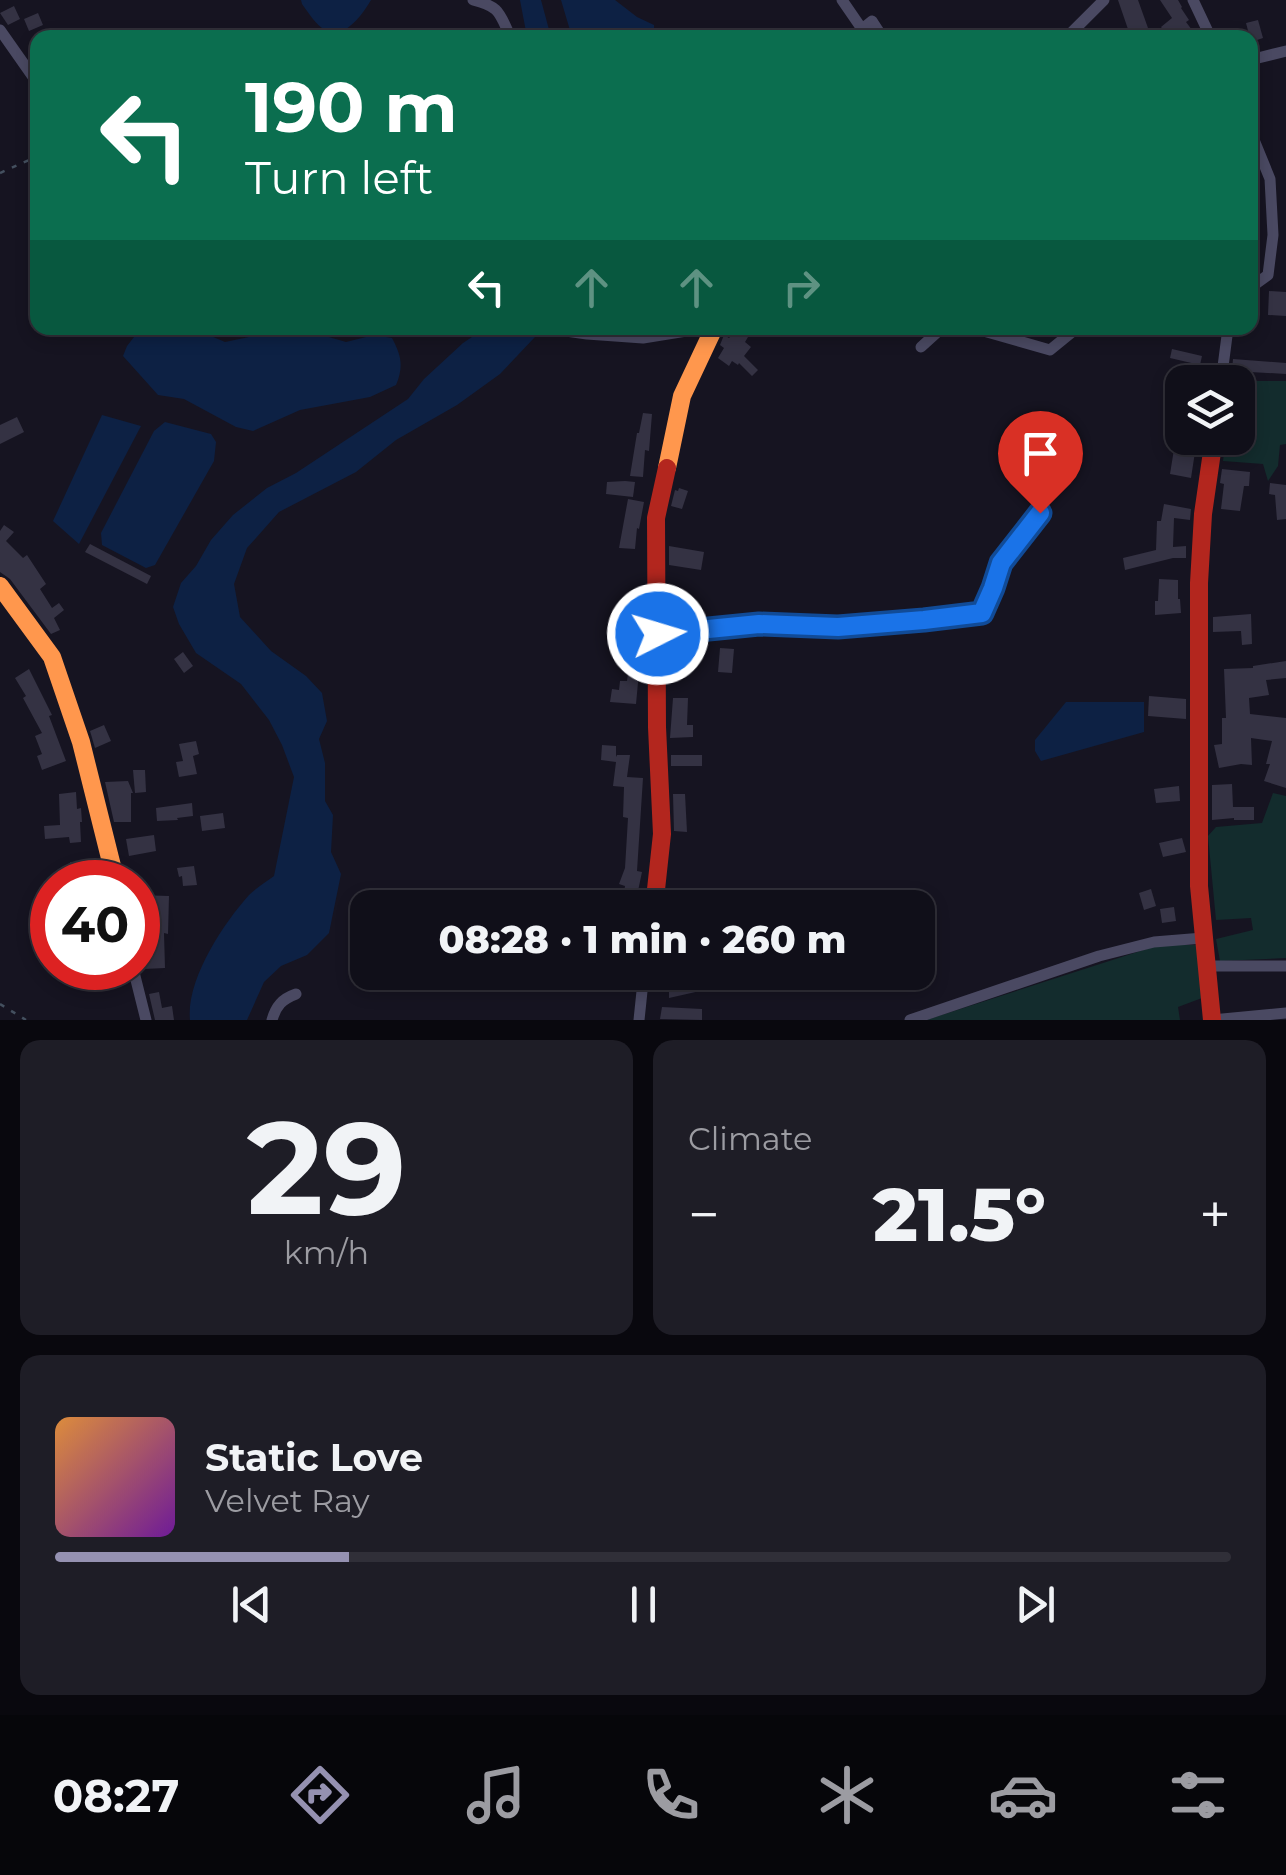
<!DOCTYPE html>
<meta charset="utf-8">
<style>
body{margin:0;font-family:Montserrat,sans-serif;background:#1e1d26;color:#f1f3f6;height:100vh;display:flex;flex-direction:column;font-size:38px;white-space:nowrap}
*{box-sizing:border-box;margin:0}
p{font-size:32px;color:#9c9ca2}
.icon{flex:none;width:55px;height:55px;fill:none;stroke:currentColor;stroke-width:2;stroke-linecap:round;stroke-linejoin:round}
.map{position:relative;height:1020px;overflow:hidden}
.drawer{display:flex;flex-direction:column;gap:20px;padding:20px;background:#09080e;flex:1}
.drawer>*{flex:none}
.top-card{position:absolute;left:30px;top:30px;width:1228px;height:305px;border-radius:20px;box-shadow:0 5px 15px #0003,0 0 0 2px #302f38;background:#0b6e4f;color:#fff;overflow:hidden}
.controls{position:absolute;left:1165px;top:365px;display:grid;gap:20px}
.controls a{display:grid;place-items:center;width:90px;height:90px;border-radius:20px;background:#100f19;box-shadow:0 5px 15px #0003,0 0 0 2px #302f38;font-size:50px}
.speed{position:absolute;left:30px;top:860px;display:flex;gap:20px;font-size:50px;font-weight:700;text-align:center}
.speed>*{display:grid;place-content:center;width:130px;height:130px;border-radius:50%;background:#100f19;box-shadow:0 5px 15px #0003,0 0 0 2px #302f38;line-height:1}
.speed .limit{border:15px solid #d22;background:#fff;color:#111}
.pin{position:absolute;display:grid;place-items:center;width:85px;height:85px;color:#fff;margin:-102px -42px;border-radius:50% 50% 50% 0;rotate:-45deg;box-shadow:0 0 10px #0007}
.pin .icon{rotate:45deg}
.me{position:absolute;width:110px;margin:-55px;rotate:85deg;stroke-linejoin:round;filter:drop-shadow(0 0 8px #0008)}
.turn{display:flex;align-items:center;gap:35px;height:210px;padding:0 50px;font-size:45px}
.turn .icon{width:130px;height:130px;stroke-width:2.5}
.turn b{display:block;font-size:70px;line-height:85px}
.lanes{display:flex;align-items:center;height:95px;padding:0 50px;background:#0003;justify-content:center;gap:50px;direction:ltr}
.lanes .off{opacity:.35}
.big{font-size:75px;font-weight:800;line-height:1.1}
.drawer .tile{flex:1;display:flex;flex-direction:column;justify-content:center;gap:15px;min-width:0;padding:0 35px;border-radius:20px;background:#1e1d26}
.drawer .dial{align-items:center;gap:0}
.dial b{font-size:130px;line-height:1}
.song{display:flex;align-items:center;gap:30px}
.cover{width:120px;height:120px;border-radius:15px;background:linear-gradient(135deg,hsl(30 70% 55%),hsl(280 70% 35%))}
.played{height:10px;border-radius:5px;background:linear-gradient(90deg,#9591b1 25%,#302f38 25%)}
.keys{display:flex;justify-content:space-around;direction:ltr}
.heat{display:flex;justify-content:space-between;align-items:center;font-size:55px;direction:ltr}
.drawer .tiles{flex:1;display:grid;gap:20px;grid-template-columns:1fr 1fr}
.tile:last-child{grid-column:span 2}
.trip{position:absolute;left:350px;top:890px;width:585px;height:100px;border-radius:20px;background:#100f19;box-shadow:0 5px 15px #0003,0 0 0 2px #302f38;font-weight:800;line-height:100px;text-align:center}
.dock{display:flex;height:160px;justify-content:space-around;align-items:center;background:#06060a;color:#9c9ca2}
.dock .icon{width:70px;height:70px}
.dock .active{color:#9591b1}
.dock b{font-size:45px;color:#f1f3f6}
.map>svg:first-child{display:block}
</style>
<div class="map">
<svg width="1286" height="1020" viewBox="0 0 1286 1020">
<rect width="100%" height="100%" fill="#161421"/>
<g fill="#132c2d">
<path d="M 1230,381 L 1286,381 L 1286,444 L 1280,445 L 1278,466 L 1268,481 L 1263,464 L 1223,461 L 1226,438 L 1238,438 L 1238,382 Z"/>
<path d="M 1273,793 L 1286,796 L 1286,958 L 1220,961 L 1216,939 L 1253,930 L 1251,918 L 1216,920 L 1208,836 L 1216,827 L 1262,823 Z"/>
<path d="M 1159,945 L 1199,945 L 1202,998 L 1178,1007 L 1180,1020 L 926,1020 Z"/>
</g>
<g fill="#0d2144">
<path d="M 301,0 L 371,0 C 363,14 344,41 325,30 C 316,25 308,12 302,4 Z"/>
<path d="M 520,0 L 541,0 L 551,37 L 527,37 Z"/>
<path d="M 561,0 L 615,0 L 637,17 L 654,25 L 654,37 L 572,37 Z"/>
<path d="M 141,328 L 199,328 L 211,336 L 225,342 L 249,337 L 315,333 L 346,342 L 374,335 L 392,338 C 401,355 404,366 396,385 L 370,397 L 300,410 L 253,431 L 236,427 L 184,399 L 158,395 L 123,356 L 127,346 Z"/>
<path d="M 499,328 L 540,328 L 535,337 L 500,374 L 457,405 L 396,440 L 356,472 L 279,512 L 247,548 L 234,584 L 240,617 L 271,651 L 306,676 L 322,693 L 327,721 L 319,739 L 325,763 L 325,801 L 333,815 L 331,852 L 341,874 L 329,933 L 307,955 L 281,966 L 264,982 L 247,1020 L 190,1020 C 186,980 223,924 249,895 C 256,888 266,882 274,876 L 294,777 L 282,745 L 269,720 L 241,684 L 196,653 L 179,624 L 173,607 L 181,583 L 196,566 L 211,540 L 233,515 L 267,488 L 296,473 L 408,399 L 424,379 L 463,343 L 484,329 Z"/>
<path d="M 102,415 L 141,426 L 79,544 L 53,521 Z"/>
<path d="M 165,422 L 211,434 L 216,442 L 214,461 L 155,565 L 146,568 L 102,545 L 101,533 L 154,431 Z"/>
<path d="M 1066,702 L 1144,702 L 1144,732 L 1041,761 L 1035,751 L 1035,740 Z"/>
</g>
<g fill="#343243">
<path d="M 1118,0 L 1138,0 L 1148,28 L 1130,35 Z"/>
<path d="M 1160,0 L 1178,0 L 1182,7 L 1181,8 L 1189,20 L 1186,22 L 1192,30 L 1182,38 L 1169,38 L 1161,27 L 1172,18 Z"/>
<path d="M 14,6 L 20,19 L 8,25 L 0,13 Z"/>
<path d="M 38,13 L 43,25 L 29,31 L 24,19 Z"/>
<path d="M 1258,20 L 1263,38 L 1251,42 L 1246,23 Z"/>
<path d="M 1269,291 L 1286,292 L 1286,316 L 1268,315 Z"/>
<path d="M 737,329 L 748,337 L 745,342 L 751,347 L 744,356 L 758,370 L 752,376 L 739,363 L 738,365 L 732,361 L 729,366 L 718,358 L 724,348 L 720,345 L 724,335 L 729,338 Z"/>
<path d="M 1172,349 L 1202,356 L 1200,365 L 1170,358 Z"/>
<path d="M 1233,359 L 1286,363 L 1286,374 L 1232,371 Z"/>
<path d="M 643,413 L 652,414 L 649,451 L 645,450 L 643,477 L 630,476 L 637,433 L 639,433 Z"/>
<path d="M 17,417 L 24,432 L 0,444 L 0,425 Z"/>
<path d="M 1173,419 L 1182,420 L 1182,438 L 1194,438 L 1192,452 L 1195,452 L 1191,478 L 1170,474 L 1175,443 L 1170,442 Z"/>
<path d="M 1222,469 L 1250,472 L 1249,486 L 1244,486 L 1240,511 L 1221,509 L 1224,484 L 1220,483 Z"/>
<path d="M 625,481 L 635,482 L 633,497 L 606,494 L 607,482 Z"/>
<path d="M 1270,483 L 1286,485 L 1286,519 L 1277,520 L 1275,495 L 1269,494 Z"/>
<path d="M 679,488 L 688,491 L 682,509 L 671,506 L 675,490 L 678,491 Z"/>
<path d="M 628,499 L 644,502 L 639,529 L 637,528 L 635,549 L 619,548 Z"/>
<path d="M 1164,504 L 1191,509 L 1190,520 L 1174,518 L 1173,547 L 1186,546 L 1186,558 L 1173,558 L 1125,570 L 1123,558 L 1156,550 L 1157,521 L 1161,521 Z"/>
<path d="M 4,525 L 14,532 L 6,541 L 23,558 L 27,555 L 46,584 L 40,589 L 52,608 L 59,603 L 64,610 L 54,618 L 60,630 L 51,634 L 10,579 L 0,572 L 0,531 Z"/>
<path d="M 90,544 L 151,576 L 147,584 L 85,552 Z"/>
<path d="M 669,546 L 704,552 L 701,570 L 669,565 Z"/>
<path d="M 1159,579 L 1178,580 L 1178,599 L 1180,599 L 1181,613 L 1155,615 L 1155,601 L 1158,601 Z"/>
<path d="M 1251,614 L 1252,644 L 1242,645 L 1241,631 L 1213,632 L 1213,617 Z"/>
<path d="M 635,626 L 642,626 L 640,651 L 644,651 L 644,672 L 639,672 L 636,704 L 610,702 L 612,689 L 619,690 L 620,681 L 627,681 L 632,644 L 619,643 L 620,628 L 634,629 Z"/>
<path d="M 720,648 L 734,649 L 732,673 L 718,672 Z"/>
<path d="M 183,652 L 193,666 L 184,673 L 174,659 Z"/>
<path d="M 1286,661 L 1286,678 L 1266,680 L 1269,695 L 1249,698 L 1250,714 L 1286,718 L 1286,788 L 1264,781 L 1270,764 L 1266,764 L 1272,741 L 1251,738 L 1252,765 L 1241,764 L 1219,768 L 1214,745 L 1222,744 L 1222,718 L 1226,718 L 1224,669 L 1253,668 L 1253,666 Z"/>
<path d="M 29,669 L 52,715 L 49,716 L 66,761 L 42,770 L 37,756 L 42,754 L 35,736 L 42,733 L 23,698 L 26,696 L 15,678 Z"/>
<path d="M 1149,696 L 1186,699 L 1186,719 L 1148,716 Z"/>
<path d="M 673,698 L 688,698 L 687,725 L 693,725 L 693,737 L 670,738 Z"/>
<path d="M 104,725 L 111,741 L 95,748 L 90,731 Z"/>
<path d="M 196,741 L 199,754 L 193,756 L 197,774 L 179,777 L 176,762 L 183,761 L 179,744 Z"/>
<path d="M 602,745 L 616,746 L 616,757 L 617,755 L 630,755 L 627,777 L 643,778 L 637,871 L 642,872 L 638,891 L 643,892 L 642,903 L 623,900 L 625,886 L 619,884 L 625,868 L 628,818 L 623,817 L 624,787 L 613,786 L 616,762 L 601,760 Z"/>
<rect x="671" y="755" width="31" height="11"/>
<path d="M 133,770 L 145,770 L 146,792 L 135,793 Z"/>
<path d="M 128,781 L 133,793 L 131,793 L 131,822 L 114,822 L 105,782 Z"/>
<path d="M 1232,784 L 1233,807 L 1254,807 L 1254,820 L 1234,820 L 1234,818 L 1212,820 L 1212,785 Z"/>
<path d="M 1179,786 L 1180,801 L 1156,803 L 1154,789 Z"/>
<path d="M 76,792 L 77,809 L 81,808 L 82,822 L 80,822 L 81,842 L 70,843 L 69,837 L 45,839 L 44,826 L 60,825 L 59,794 Z"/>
<path d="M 673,794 L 685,794 L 687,832 L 674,831 Z"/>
<path d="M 192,803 L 193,816 L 177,818 L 178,820 L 157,821 L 156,808 Z"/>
<path d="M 223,813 L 225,828 L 202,831 L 200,816 Z"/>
<path d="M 154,835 L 156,851 L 129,856 L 126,839 Z"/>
<path d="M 1182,838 L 1186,852 L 1163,857 L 1159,843 Z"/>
<path d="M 92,861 L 92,878 L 71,878 L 70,862 Z"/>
<path d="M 194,866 L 197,885 L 183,886 L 182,876 L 179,877 L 177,868 Z"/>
<path d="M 1151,889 L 1156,906 L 1144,910 L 1139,893 Z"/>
<path d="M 138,895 L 169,896 L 168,934 L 164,933 L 165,968 L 144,969 L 142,936 L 147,904 L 138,905 Z"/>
<path d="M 1174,907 L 1176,921 L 1162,923 L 1160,909 Z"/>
<path d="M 99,968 L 124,968 L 125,973 L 92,980 L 90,969 Z"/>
<path d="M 698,982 L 700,991 L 669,998 L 669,989 Z"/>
<path d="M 159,992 L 162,1008 L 172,1006 L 174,1020 L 155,1020 L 149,994 Z"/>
<path d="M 662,1007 L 702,1009 L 702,1020 L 660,1019 Z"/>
</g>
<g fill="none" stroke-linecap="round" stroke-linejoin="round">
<g stroke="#44505f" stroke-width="2.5" stroke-dasharray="5 8" stroke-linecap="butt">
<path d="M 0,173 L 38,156"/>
<path d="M 0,1004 L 26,1020"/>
</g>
<g stroke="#4a4962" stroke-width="11">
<path d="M 473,0 C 501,7 499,13 511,38"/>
<path d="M 842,0 L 862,29 L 872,21 L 883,38"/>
<path d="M 1193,0 L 1211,38"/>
<path d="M 0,30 L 38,84"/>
<path d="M 1066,38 L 1104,0"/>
<path d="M 1250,60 L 1286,51"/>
<path d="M 1250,130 L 1270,179 L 1273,235 L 1268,275 L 1250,288"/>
<path d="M 545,328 L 587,334 L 643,338 L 705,328"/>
<path d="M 973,328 L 1050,350 L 1077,328"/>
<path d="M 921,347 L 942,328"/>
<path d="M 1221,382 L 1228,328"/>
<path d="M 1205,966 L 1286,966"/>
<path d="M 133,968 L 146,1020"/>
<path d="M 272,1020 C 276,1006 282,999 296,994"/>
<path d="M 639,1020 L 644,972"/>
<path d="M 910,1020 L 1099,956 L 1154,942 L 1203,938"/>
<path d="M 1212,1020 L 1286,1013"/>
</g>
<g stroke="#ff974d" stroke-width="18">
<path d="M 667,468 L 682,396 L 714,328"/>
<path d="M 0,586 L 52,657 L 81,742 L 116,882"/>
</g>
<g stroke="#b3261e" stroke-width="18">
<path d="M 658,633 L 759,624 L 838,627 L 982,613 L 1001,563 L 1040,513"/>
<path d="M 654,908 L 662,834 L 657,727 L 656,518 L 667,468"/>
<path d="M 1212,1020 L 1199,886 L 1199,583 L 1203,514 L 1214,438"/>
</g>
</g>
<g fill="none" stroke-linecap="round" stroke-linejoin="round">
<g stroke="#114b97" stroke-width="25">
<path id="route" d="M 658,634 L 759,624 L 838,627 L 924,620 L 982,613 L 993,588 L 1001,563 L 1040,513"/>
</g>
<use href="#route" stroke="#1a73e8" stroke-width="18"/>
</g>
</svg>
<div class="controls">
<a><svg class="icon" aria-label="layers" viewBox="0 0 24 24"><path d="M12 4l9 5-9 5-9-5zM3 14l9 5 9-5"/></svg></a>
</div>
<div class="speed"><div class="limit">40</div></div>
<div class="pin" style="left:1040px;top:513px;background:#d93025"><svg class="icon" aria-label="arrive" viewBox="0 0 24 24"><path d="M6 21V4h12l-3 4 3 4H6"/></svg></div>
<svg class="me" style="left:658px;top:634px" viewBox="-20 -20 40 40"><circle r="17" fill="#1a73e8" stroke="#fff" stroke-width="3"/><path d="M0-11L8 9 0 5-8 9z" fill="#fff"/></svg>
<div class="trip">08:28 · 1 min · 260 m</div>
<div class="top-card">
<div class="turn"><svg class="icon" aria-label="left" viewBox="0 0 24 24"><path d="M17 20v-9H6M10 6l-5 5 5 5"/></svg><div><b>190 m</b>Turn left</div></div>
<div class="lanes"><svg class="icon" aria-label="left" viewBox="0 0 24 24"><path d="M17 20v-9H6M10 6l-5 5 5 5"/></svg><svg class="icon off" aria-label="ahead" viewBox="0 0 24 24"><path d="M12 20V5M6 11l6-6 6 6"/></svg><svg class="icon off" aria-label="ahead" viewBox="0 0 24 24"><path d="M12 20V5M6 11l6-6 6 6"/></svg><svg class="icon off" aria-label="right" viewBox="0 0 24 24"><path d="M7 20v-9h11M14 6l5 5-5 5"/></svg></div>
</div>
</div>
<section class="drawer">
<div class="tiles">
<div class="tile dial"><b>29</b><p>km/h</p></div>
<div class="tile"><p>Climate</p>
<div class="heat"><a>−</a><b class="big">21.5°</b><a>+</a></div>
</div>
<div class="tile">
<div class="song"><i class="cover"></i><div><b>Static Love</b><p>Velvet Ray</p></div></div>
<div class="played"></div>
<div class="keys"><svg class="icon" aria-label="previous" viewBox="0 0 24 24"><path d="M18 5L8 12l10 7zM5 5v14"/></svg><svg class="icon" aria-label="pause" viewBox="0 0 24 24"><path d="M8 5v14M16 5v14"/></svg><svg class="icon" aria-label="next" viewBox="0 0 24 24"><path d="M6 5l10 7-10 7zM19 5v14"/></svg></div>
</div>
</div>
</section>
<nav class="dock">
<b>08:27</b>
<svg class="icon active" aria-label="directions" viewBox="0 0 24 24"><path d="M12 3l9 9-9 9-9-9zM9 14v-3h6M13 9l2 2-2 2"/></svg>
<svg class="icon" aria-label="music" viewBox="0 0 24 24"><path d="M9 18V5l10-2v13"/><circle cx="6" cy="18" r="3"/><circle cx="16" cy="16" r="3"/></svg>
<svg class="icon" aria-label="phone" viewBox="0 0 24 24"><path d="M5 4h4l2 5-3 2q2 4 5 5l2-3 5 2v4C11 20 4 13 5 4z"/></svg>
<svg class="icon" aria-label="climate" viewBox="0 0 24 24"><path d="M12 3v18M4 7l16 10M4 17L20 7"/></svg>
<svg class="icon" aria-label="car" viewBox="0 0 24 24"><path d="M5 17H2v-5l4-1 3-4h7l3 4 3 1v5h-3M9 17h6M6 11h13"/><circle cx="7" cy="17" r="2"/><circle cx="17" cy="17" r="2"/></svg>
<svg class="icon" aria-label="filters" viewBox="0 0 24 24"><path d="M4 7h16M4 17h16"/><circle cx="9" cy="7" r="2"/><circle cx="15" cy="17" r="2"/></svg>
</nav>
